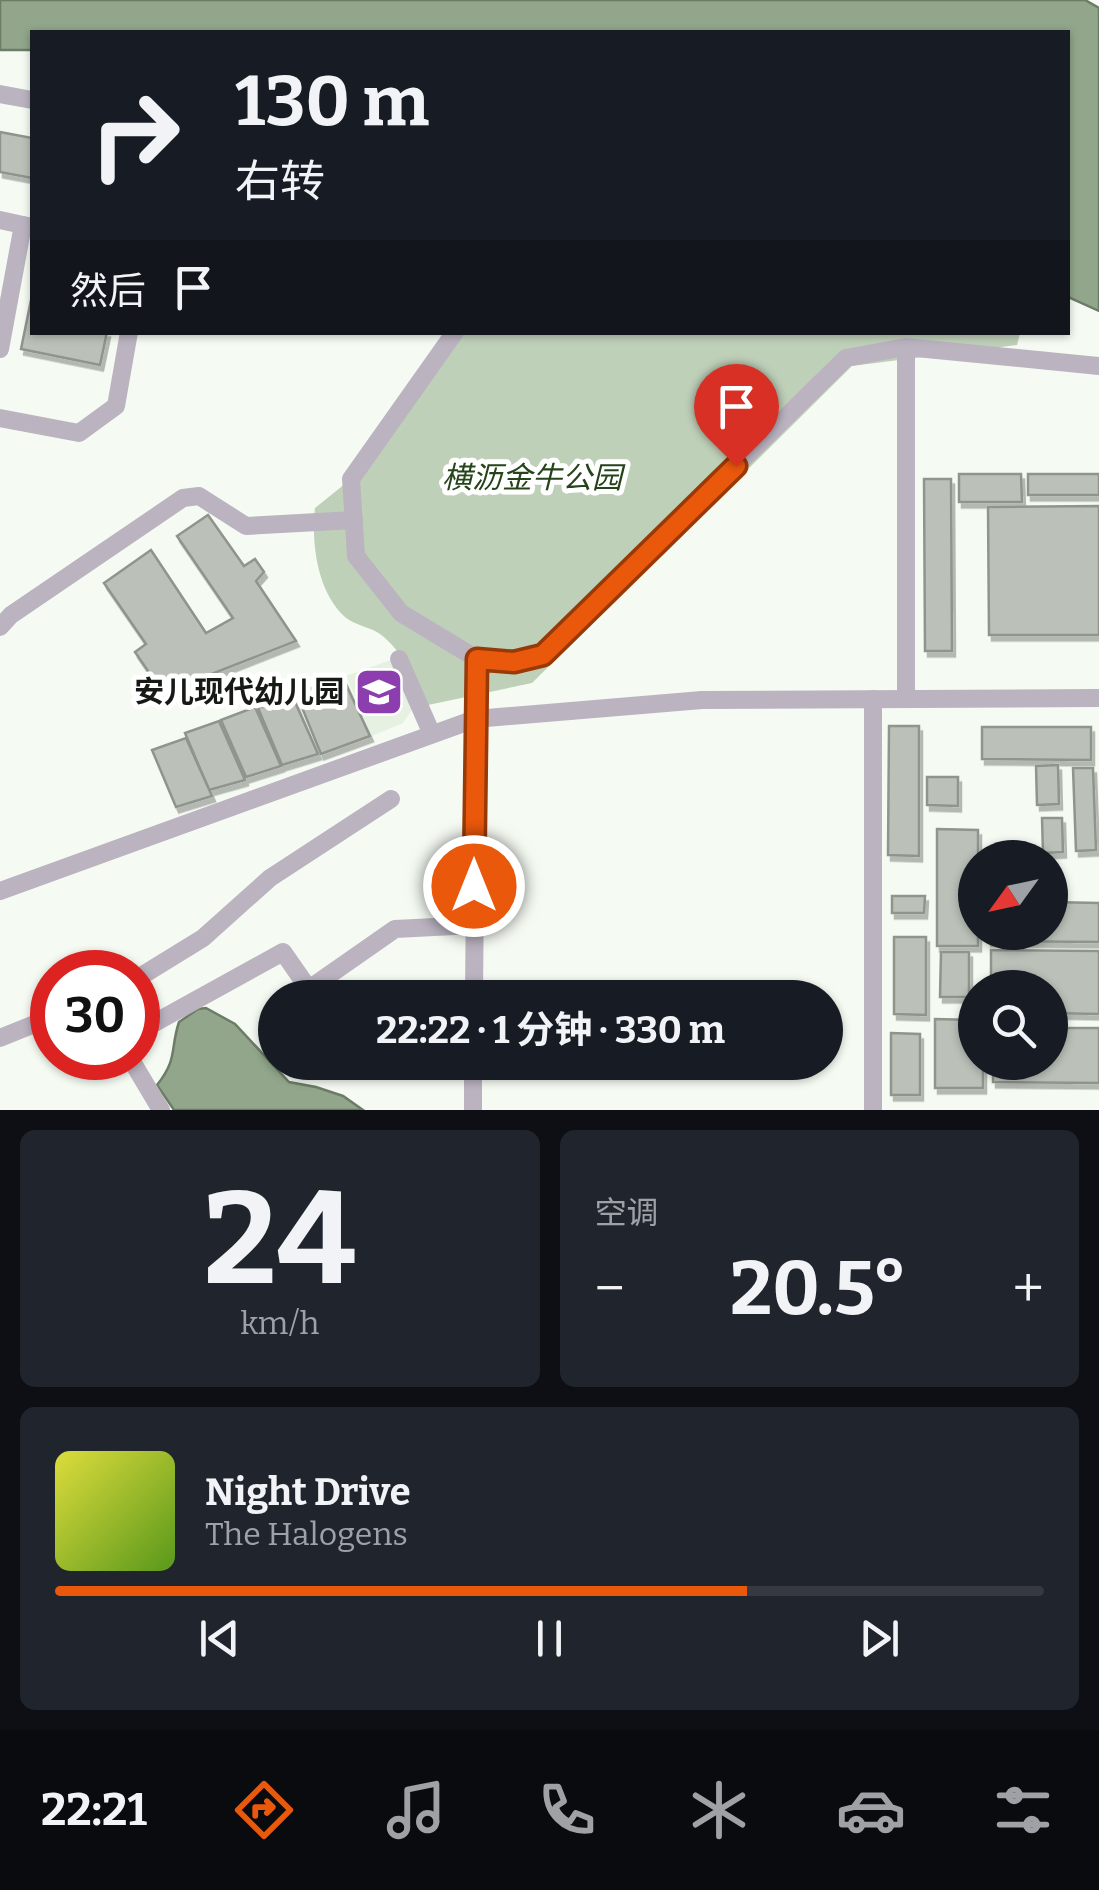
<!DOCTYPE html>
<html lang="zh">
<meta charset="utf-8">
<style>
body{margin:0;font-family:Bitter,"Noto Sans SC",serif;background:#20242c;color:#f1f3f6;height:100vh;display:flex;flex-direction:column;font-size:38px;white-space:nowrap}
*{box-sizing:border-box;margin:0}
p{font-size:32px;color:#9ea1a6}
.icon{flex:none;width:55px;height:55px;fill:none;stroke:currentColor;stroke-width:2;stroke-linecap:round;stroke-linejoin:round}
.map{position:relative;height:1110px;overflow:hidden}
.sheet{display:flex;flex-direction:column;gap:20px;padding:20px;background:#0d0f14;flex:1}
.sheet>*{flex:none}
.hud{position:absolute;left:30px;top:30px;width:1040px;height:305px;border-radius:0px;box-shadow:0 2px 8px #0004;background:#171b24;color:#f1f3f6;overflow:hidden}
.needle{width:65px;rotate:237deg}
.controls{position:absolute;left:958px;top:840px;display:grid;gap:20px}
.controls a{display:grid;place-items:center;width:110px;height:110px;border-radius:50%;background:#171b24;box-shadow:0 2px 8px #0004;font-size:50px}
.speed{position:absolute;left:30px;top:950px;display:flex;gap:20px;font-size:50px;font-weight:700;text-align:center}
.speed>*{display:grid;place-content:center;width:130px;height:130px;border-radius:50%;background:#171b24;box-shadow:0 2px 8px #0004;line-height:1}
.speed .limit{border:15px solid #d22;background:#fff;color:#111}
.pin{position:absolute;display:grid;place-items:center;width:85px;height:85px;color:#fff;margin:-102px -42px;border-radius:50% 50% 50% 0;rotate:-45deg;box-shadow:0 0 10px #0007}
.pin .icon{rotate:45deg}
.me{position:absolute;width:110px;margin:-55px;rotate:0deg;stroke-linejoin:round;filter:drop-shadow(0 0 8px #0008)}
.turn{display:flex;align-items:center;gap:35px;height:210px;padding:0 40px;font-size:45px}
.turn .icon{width:130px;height:130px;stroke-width:2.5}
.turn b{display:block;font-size:70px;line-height:85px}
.then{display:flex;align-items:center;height:95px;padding:0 40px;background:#0003;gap:20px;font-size:38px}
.big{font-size:75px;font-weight:700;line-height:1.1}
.sheet .tile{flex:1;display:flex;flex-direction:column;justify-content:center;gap:15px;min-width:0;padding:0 35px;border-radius:15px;background:#20242c}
.sheet .dial{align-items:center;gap:0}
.dial b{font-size:130px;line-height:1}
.song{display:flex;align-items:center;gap:30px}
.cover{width:120px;height:120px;border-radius:15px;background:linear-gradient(135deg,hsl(60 70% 55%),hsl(90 70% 35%))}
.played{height:10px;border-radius:5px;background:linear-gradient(90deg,#ea580c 70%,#363941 70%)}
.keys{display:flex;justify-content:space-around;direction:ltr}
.heat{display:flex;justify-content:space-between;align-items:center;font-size:55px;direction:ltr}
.sheet .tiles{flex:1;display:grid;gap:20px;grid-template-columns:1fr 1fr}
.tile:last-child{grid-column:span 2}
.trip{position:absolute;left:258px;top:980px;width:585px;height:100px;border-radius:50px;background:#171b24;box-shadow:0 2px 8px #0004;font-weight:700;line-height:100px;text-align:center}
.tabs{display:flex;height:160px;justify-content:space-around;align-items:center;background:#090b0e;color:#9ea1a6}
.tabs .icon{width:70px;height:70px}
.tabs .selected{color:#ea580c}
.tabs b{font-size:45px;color:#f1f3f6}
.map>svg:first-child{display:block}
</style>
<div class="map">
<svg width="1099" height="1110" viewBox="0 0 1099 1110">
<defs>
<filter id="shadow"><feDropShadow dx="3" dy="5.5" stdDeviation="0" flood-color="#0004"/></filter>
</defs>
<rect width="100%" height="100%" fill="#f5fbf3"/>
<path fill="#e6f1e2" d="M 393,659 L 413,708 L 403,723 L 372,736 L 346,676 Z"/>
<path fill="#bfd0b9" d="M 455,333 L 1020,333 L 1017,345 L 852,366 L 532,683 L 428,705 C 415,680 403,651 380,634 C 370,627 354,625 345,617 C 317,592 311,542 315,508 L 351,479 Z"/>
<g fill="#91a68a" stroke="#6c7c67" stroke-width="2.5">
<path d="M 0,0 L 1085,0 L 1099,8 L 1099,311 L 1068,297 L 1068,32 L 32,32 L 32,50 L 0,50 Z"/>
<path d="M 206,1008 L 235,1024 L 289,1082 L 316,1087 L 343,1096 L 363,1110 L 174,1110 L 157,1085 C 178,1059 170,1049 179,1022 L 198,1009 Z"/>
</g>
<g fill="#bbc1b9" stroke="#8f958d" stroke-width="2.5" filter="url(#shadow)">
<path d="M 0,132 L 32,138 L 32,178 L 0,172 Z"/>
<path d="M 31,300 L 32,332 L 107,332 L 100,365 L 21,349 Z"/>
<path d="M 959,474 L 1021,474 L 1022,502 L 959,502 Z"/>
<rect x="1028" y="474" width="71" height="21"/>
<path d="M 924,479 L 951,479 L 952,651 L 925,651 Z"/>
<path d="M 1099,506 L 1099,635 L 989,635 L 988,507 Z"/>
<path d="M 208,515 L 244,566 L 255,559 L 264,572 L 256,581 L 296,641 L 163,693 L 135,652 L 146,644 L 104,583 L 151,550 L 206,633 L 233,618 L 177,536 Z"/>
<path d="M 343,678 L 370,736 L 321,754 L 296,693 Z"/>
<path d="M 292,695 L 318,754 L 282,765 L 258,708 Z"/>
<path d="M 255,707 L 281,766 L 246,777 L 221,720 Z"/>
<path d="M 219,721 L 245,780 L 209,790 L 185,733 Z"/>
<path d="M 889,726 L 919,726 L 919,856 L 888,855 Z"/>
<path d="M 982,727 L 1091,727 L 1091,760 L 982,759 Z"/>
<path d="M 186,738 L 212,796 L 176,807 L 152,750 Z"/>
<path d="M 1058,765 L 1059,804 L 1037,805 L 1036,766 Z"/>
<path d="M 1073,768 L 1093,768 L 1096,850 L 1076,851 Z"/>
<path d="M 927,777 L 958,777 L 958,806 L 927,805 Z"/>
<path d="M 1042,818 L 1062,818 L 1063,852 L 1043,853 Z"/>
<path d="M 937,829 L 978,830 L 978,858 L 975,858 L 975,932 L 978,932 L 978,946 L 937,946 Z"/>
<path d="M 892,896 L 925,896 L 924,913 L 892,913 Z"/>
<path d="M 1050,902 L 1099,903 L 1099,942 L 988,941 L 988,932 L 1050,932 Z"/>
<path d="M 894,937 L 926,937 L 926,1015 L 894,1014 Z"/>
<path d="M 991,950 L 1099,951 L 1099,1014 L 1050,1013 L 1050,988 L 991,988 Z"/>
<path d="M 941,952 L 969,952 L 969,997 L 940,997 Z"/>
<path d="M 935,1019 L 975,1020 L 975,1062 L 983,1062 L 983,1088 L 935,1088 Z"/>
<path d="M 1050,1028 L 1099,1028 L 1099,1083 L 993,1082 L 993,1062 L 1050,1062 Z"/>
<path d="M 891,1033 L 920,1034 L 920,1095 L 891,1095 Z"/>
</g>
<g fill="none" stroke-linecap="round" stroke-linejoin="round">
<g stroke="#bbb3c0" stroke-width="18">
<path d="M 0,94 L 32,100"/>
<path d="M 0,220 L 32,227"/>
<path d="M 455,332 L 351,479 L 356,556 L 401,613 L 477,659 L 515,662 L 543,655 L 846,358 L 906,347 L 1099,366"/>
<path d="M 0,349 L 23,225"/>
<path d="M 0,418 L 79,433 L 116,406 L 129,332"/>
<path d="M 0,627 L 11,615 L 183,498 L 199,496 L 246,526 L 354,520"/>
<path d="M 399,659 L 431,732"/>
<path d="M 873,699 L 873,1110"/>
<path d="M 906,699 L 906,347"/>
<path d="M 0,891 L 475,719 L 702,700 L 1099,698"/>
<path d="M 138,978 L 203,938 L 270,878 L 391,799"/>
<path d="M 309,989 L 395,929 L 474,925"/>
<path d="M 474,998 L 477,659"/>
<path d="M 138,1032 L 283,952 L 315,998"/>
<path d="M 0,1038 L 52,1017"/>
<path d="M 130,1058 L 161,1110"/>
<path d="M 473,1110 L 473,1062"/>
</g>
</g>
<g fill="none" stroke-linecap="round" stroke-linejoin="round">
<g stroke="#983908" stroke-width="25">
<path id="route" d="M 474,886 L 477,659 L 514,662 L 543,655 L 736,466"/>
</g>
<use href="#route" stroke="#ea580c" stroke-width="18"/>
</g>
<defs>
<g id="school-square" transform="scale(2.5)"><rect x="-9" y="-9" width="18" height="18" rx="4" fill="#8d3eae" stroke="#fff"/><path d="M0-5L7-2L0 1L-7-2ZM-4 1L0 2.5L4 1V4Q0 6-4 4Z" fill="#fff"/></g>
</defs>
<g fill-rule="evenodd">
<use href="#school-square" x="379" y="692"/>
</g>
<g text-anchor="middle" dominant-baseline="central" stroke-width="10" stroke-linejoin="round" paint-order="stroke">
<g font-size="30" font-style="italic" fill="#25441a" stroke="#fff">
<text x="532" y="478">横沥金牛公园</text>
</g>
<g font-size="30" font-weight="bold" fill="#171916" stroke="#fff" text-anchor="end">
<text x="344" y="692">安儿现代幼儿园</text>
</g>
</g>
</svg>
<div class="controls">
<a><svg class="needle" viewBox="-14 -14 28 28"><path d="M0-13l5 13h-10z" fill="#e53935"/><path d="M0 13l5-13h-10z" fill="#9ea1a6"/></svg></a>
<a><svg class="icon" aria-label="search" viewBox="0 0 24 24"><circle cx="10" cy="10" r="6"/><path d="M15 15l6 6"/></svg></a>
</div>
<div class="speed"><div class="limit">30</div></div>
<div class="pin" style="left:736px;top:466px;background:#d93025"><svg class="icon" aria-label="arrive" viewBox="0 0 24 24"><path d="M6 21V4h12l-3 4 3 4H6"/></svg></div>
<svg class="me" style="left:474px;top:886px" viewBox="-20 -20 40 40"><circle r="17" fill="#ea580c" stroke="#fff" stroke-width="3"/><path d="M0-11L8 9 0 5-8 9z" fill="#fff"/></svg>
<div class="trip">22:22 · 1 分钟 · 330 m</div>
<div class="hud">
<div class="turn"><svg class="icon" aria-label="right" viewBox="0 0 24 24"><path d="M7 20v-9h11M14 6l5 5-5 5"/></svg><div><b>130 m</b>右转</div></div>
<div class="then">然后<svg class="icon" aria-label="arrive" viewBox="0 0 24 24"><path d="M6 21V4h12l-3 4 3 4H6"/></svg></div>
</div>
</div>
<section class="sheet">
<div class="tiles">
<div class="tile dial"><b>24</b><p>km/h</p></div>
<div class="tile"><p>空调</p>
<div class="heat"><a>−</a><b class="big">20.5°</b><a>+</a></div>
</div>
<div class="tile">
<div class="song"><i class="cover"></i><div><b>Night Drive</b><p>The Halogens</p></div></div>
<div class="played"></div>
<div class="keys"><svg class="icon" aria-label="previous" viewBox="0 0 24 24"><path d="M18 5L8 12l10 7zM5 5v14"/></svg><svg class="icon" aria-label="pause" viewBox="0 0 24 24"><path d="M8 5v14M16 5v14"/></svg><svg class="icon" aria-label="next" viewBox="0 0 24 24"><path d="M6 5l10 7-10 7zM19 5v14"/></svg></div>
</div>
</div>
</section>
<nav class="tabs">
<b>22:21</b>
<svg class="icon selected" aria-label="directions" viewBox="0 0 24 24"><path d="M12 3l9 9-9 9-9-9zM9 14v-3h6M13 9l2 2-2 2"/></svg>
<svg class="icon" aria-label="music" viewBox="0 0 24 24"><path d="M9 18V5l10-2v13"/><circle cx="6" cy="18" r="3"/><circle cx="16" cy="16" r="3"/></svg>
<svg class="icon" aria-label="phone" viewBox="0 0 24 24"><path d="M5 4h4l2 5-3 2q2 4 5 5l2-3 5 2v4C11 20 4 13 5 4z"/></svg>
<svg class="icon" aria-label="climate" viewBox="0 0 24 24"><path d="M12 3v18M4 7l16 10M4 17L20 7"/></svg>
<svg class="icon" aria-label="car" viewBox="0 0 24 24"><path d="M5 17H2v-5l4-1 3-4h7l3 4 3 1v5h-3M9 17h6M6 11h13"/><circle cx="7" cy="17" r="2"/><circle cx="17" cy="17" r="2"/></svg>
<svg class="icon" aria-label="filters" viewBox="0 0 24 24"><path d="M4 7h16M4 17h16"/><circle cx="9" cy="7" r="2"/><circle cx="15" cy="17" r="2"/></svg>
</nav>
